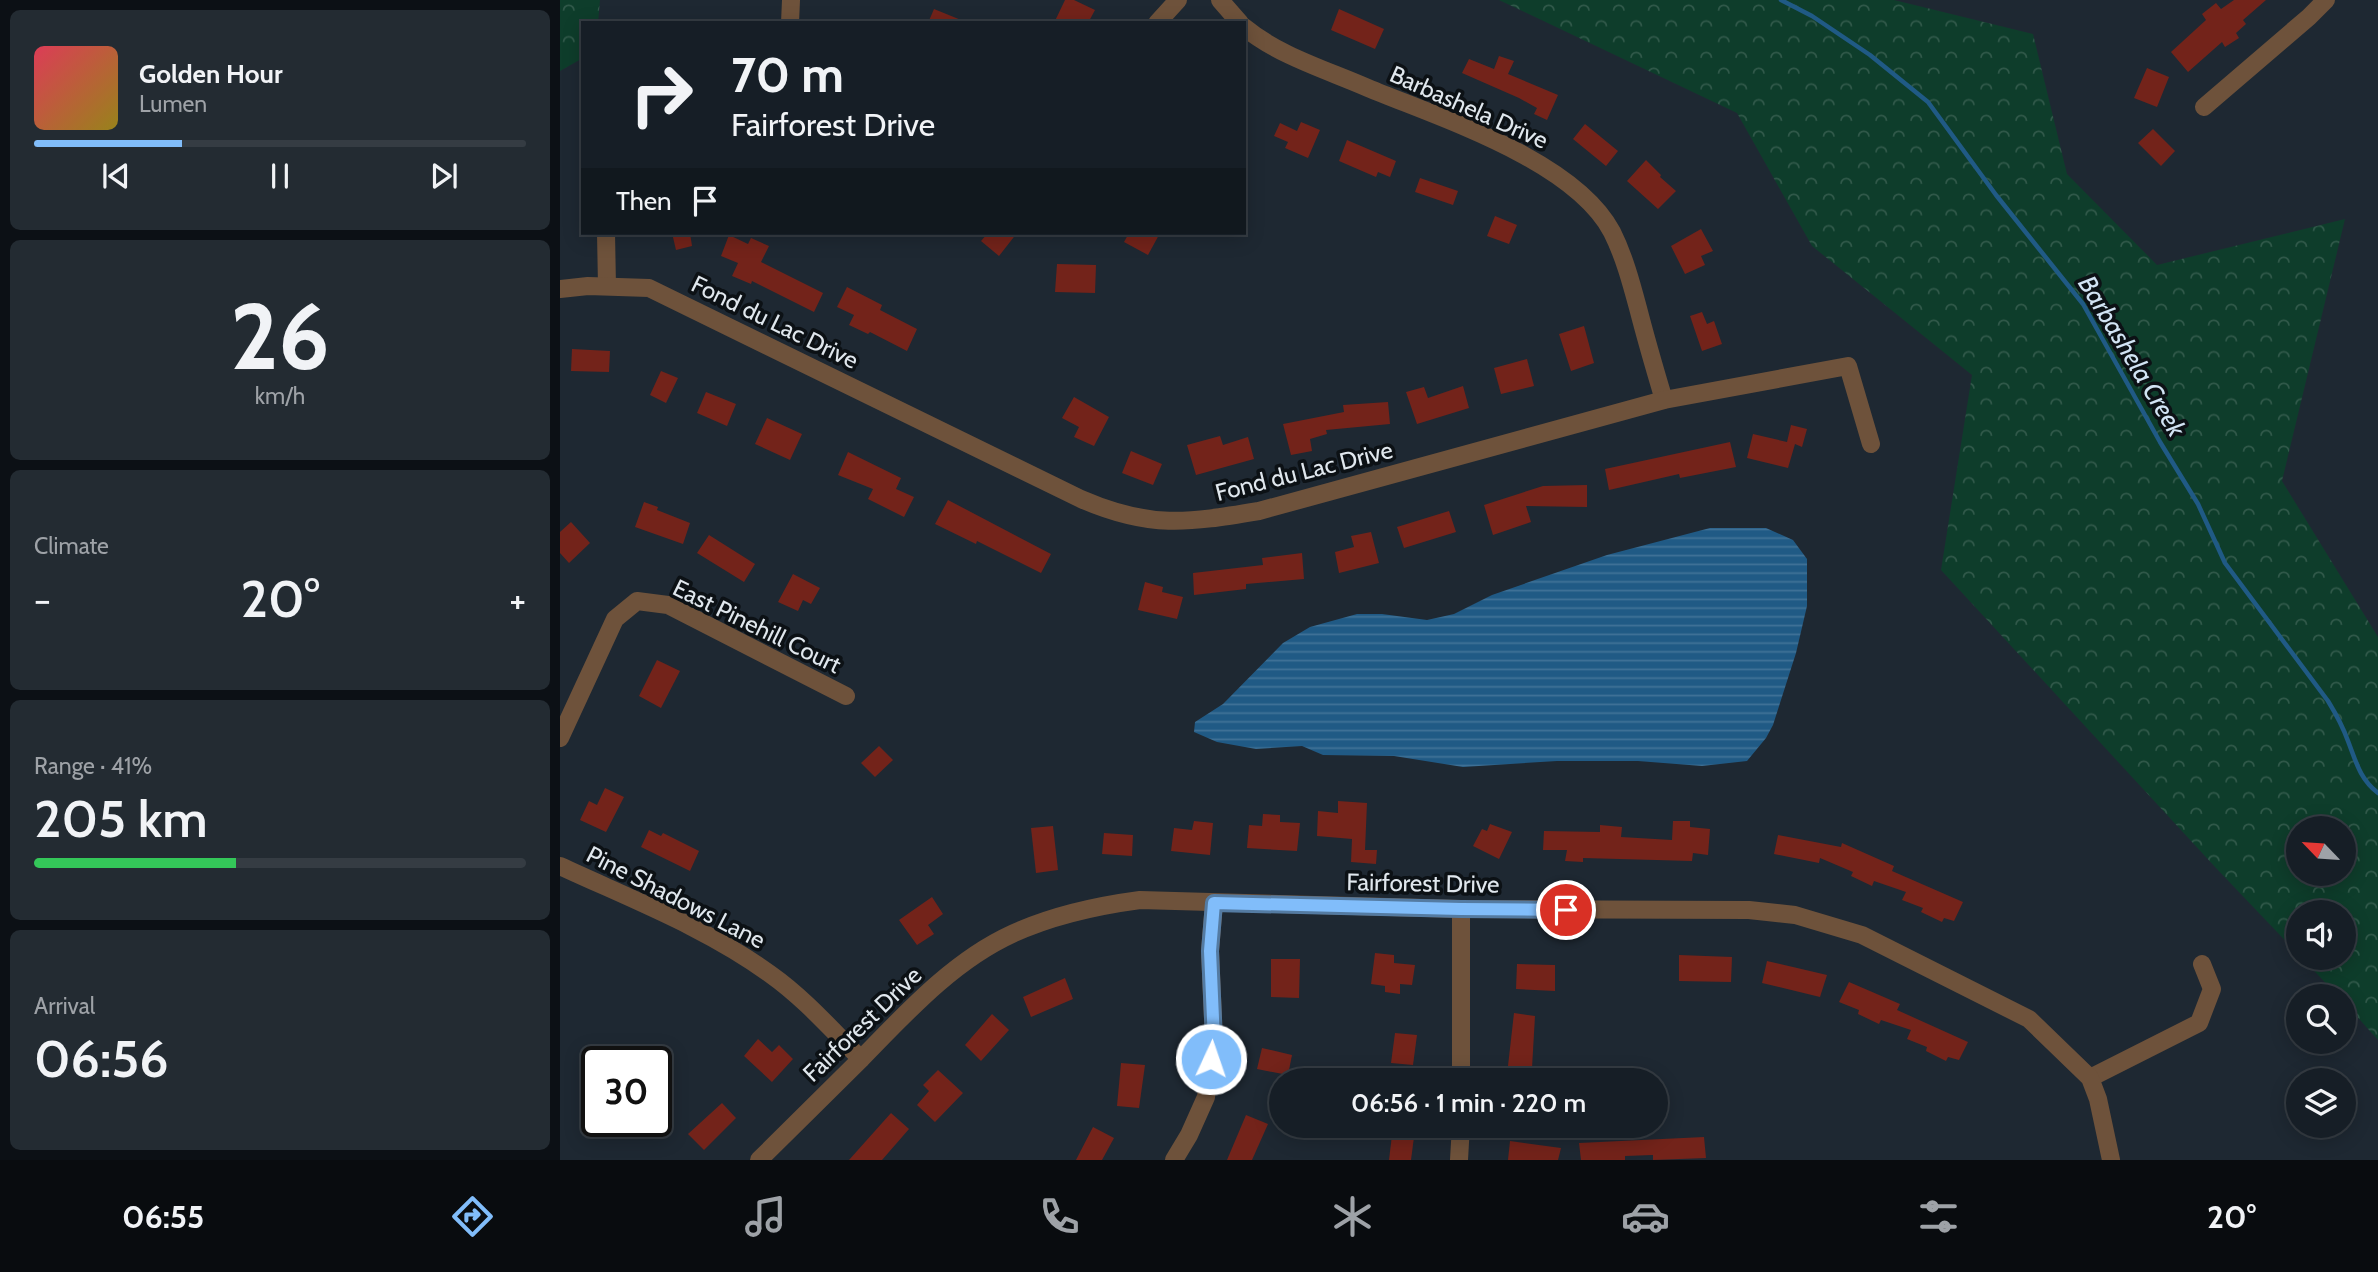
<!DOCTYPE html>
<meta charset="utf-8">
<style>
body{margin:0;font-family:Cabin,sans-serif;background:#232b32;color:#f1f3f6;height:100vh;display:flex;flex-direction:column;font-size:26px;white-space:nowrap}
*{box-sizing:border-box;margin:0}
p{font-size:23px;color:#9ea2a7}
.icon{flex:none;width:38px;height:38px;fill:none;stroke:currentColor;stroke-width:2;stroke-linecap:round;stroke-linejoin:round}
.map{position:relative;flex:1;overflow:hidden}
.details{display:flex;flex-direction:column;gap:10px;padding:10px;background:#0c1015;width:560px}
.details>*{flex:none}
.hud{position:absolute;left:21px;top:21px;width:665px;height:214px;border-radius:0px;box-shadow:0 4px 18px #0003,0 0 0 2px #353c43;background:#161e26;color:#f1f3f6;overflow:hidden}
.needle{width:46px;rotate:295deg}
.fabs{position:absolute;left:1726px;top:816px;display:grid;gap:14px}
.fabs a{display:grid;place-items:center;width:70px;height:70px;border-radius:50%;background:#161e26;box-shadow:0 4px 18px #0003,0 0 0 2px #353c43;font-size:35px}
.speed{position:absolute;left:21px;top:1046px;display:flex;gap:14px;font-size:35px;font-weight:700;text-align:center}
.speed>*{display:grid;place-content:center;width:91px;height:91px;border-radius:50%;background:#161e26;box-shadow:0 4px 18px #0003,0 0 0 2px #353c43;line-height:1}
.speed .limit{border:4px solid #111;border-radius:10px;background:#fff;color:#111}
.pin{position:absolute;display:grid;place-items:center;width:60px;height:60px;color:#fff;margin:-30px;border:4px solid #fff;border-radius:50%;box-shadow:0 2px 7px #0007}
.me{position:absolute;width:77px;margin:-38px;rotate:3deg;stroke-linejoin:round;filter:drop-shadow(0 0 5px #0008)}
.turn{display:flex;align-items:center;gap:24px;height:147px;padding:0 35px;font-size:32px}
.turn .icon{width:91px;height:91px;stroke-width:2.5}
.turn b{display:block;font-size:49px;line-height:60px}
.then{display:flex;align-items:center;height:66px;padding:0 35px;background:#0003;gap:14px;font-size:26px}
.big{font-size:52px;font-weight:600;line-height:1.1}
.details .card{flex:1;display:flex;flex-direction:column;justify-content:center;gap:10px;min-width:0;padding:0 24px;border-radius:10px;background:#232b32}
.details .dial{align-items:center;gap:0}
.dial b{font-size:91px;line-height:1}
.song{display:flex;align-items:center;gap:21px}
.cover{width:84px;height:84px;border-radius:10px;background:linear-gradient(135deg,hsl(350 70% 55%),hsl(50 70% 35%))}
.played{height:7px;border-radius:4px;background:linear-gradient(90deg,#81bdfa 30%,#353c43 30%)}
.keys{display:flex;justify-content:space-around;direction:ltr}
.heat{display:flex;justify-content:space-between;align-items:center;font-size:38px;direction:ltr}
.charge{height:10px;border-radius:5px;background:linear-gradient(90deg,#34c759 41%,#353c43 0)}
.trip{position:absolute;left:709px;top:1068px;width:399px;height:70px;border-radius:35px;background:#161e26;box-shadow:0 4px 18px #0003,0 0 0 2px #353c43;font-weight:600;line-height:70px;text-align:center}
.tabs{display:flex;height:112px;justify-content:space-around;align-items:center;background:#090c0f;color:#9ea2a7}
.tabs .icon{width:49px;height:49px}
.tabs .active{color:#81bdfa}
.tabs b{font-size:32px;color:#f1f3f6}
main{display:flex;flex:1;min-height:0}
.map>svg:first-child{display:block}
</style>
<main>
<section class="details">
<div class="card">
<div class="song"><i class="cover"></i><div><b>Golden Hour</b><p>Lumen</p></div></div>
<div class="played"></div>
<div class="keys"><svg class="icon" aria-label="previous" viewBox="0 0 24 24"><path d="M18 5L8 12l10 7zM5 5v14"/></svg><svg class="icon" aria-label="pause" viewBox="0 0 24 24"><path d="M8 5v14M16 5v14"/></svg><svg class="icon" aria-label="next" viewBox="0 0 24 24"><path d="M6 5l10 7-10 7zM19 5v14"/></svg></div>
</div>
<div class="card dial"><b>26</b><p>km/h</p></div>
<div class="card"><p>Climate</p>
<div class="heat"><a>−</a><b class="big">20°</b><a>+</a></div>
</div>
<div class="card"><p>Range · 41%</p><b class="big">205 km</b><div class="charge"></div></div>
<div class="card"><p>Arrival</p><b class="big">06:56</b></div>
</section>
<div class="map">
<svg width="1818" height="1160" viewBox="0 0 1818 1160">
<defs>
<pattern id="forest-crowns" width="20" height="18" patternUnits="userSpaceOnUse" patternTransform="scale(1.75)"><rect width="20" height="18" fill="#0e3d2b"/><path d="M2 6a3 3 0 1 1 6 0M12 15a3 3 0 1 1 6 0" fill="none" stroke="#31594a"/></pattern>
<pattern id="water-rules" width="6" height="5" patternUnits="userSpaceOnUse" patternTransform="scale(1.75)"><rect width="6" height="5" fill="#205a85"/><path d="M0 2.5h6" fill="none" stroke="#407297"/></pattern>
</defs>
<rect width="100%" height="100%" fill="#1e2832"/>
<g fill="url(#forest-crowns)" fill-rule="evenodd">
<path d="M 0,0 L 40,0 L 38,23 L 23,23 L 23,58 L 0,71 Z"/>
<path d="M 939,0 L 1334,0 L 1473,34 L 1507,174 L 1597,265 L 1785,219 L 1722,481 L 1818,637 L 1818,1040 L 1783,1001 L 1783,996 L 1778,996 L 1741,957 L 1783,957 L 1783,912 L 1738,912 L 1738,954 L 1656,868 L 1381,570 L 1412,375 L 1252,246 L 1177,113 ZM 1738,828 L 1783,828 L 1783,873 L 1738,873 Z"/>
</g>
<path fill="url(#water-rules)" d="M 1150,528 L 1206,528 L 1233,540 L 1247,559 L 1247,606 L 1236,653 L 1213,725 L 1206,738 L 1187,761 L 1142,766 L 1078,761 L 997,761 L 903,767 L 834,756 L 763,755 L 742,746 L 696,749 L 657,742 L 634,732 L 635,722 L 663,704 L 723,643 L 750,627 L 797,614 L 822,614 L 867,620 L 894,614 L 932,595 L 1047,555 Z"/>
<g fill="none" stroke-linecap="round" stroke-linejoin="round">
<path stroke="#205a85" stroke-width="4.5" d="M 1221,0 L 1252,16 L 1310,55 L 1368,102 L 1436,195 L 1523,304 L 1600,442 L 1638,504 L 1665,563 L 1768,701 C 1776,714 1783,727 1788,741 C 1796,762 1800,779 1818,793"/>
</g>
<g fill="#73231a">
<path d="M 505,0 L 514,0 L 535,10 L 528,23 L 494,23 Z"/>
<path d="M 1674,0 L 1706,0 L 1683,20 L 1686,24 L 1676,33 L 1679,38 L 1665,47 L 1662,42 L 1628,72 L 1611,52 L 1646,20 L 1642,14 L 1656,3 L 1661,9 Z"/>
<path d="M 374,9 L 406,22 L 405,23 L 368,23 Z"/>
<path d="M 779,9 L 824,29 L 815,49 L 771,30 Z"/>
<path d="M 939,56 L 954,61 L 948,74 L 998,95 L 987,120 L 974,114 L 977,108 L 959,98 L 902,73 L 909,59 L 934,69 Z"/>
<path d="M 1587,68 L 1609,77 L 1597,107 L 1574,98 Z"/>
<path d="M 741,122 L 760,130 L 748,158 L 725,148 L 728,142 L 714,136 L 720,123 L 737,131 Z"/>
<path d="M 1025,124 L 1058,151 L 1046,166 L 1013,139 Z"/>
<path d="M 1593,129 L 1615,151 L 1601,166 L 1578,143 Z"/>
<path d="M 787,140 L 836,161 L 830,177 L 818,172 L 816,177 L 779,161 Z"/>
<path d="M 1086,160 L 1101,175 L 1100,177 L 1116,191 L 1098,209 L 1067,181 Z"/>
<path d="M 860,178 L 898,191 L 893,205 L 855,192 Z"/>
<path d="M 935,216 L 957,225 L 949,244 L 927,236 Z"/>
<path d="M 1141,229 L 1153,251 L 1141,256 L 1145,265 L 1125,274 L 1111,246 Z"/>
<path d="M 112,233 L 130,233 L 132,246 L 116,250 Z"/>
<path d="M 428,233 L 457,233 L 439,256 L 421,241 Z"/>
<path d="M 569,233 L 600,233 L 588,255 L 564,242 Z"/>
<path d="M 169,235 L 188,244 L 191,238 L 209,246 L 201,262 L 263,293 L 254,312 L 192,281 L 191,284 L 172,276 L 178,263 L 161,256 Z"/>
<path d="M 497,264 L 536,265 L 535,293 L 495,292 Z"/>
<path d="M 287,287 L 322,305 L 320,310 L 357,329 L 347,351 L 310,332 L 308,334 L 289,325 L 294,315 L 277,307 Z"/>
<path d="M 1142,312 L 1147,324 L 1154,321 L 1162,344 L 1142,351 L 1130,316 Z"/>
<path d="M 1024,326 L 1034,363 L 1011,371 L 999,334 Z"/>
<path d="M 12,349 L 50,351 L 49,372 L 11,371 Z"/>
<path d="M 967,359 L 974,386 L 941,394 L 934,368 Z"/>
<path d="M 101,371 L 118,378 L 106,403 L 90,395 Z"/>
<path d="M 903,386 L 909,408 L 857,424 L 846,392 L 864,387 L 868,398 Z"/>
<path d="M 146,392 L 176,404 L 167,426 L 137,413 Z"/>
<path d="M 514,397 L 549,417 L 534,446 L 514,437 L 519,427 L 502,418 Z"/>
<path d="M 828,402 L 830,424 L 766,430 L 767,434 L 750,439 L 752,451 L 731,455 L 723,424 L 784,412 L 783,405 Z"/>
<path d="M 207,418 L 242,434 L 230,460 L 195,444 Z"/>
<path d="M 1231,425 L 1247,429 L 1242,447 L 1235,444 L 1228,468 L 1187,458 L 1193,434 L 1227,442 Z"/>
<path d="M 660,436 L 663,445 L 688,437 L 694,459 L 636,475 L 627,445 Z"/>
<path d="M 1170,442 L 1176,467 L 1120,478 L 1119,474 L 1049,490 L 1045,469 Z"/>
<path d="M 571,451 L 602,464 L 593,485 L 562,473 Z"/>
<path d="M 288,452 L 341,478 L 336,489 L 354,497 L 344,517 L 308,499 L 313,489 L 278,475 Z"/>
<path d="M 1027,485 L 1027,507 L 966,506 L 971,522 L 933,535 L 924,505 L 983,486 Z"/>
<path d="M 388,500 L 491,554 L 481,573 L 417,541 L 416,544 L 375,524 Z"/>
<path d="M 84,502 L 98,507 L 97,510 L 130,523 L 123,544 L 75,527 Z"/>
<path d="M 889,511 L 896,532 L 844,548 L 837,527 Z"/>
<path d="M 11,522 L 30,543 L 9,563 L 0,553 L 0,532 Z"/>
<path d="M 811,532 L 819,563 L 779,573 L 775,552 L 794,547 L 791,536 Z"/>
<path d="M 149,535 L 195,564 L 184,582 L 137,553 Z"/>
<path d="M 742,553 L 744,579 L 686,584 L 686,589 L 634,595 L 633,573 L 703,565 L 702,558 Z"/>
<path d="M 233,574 L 260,588 L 251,604 L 243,600 L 238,611 L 218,602 Z"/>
<path d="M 585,582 L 603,587 L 602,592 L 623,597 L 617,619 L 578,610 Z"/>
<path d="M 97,660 L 120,671 L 101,708 L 79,696 Z"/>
<path d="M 319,746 L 333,760 L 315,777 L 301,763 Z"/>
<path d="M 45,788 L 64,797 L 46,832 L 20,820 L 29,801 L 37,805 Z"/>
<path d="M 778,801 L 807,803 L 805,850 L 817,850 L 816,864 L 791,862 L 792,839 L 757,836 L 758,811 L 778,813 Z"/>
<path d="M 703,814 L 720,815 L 720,822 L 740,823 L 737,851 L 687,848 L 689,825 L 702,826 Z"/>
<path d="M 634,821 L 653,823 L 650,855 L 611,851 L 614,828 L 632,830 Z"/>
<path d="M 1113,821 L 1130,821 L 1130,827 L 1150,829 L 1148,855 L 1133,853 L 1132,861 L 1023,858 L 1023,862 L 1005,861 L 1007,850 L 983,850 L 984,831 L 1040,832 L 1040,825 L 1062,827 L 1061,837 L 1112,840 Z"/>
<path d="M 930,824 L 952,832 L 939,859 L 913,846 L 922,829 L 927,831 Z"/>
<path d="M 493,826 L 498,870 L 476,873 L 471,828 Z"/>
<path d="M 89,830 L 101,836 L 103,833 L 139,851 L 130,871 L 81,847 Z"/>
<path d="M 544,833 L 573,835 L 572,856 L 542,854 Z"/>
<path d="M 1218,835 L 1281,847 L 1282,843 L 1334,866 L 1332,871 L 1403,902 L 1394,921 L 1384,918 L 1382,922 L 1361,912 L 1363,908 L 1342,900 L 1346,892 L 1314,881 L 1312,886 L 1291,876 L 1293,872 L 1260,858 L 1259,863 L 1214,854 Z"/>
<path d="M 372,897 L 383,914 L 368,925 L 374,934 L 357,945 L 339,920 Z"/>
<path d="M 815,953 L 834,955 L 834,963 L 855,965 L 852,985 L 840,984 L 840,994 L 825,992 L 825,986 L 811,984 Z"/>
<path d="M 1119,955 L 1172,957 L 1171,982 L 1119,981 Z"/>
<path d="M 711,959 L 740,959 L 739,998 L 711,997 Z"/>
<path d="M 1207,961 L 1267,975 L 1260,997 L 1202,983 Z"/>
<path d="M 957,964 L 995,965 L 995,991 L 956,989 Z"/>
<path d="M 505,978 L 513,999 L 471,1017 L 463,997 Z"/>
<path d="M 1289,982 L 1340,1004 L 1337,1010 L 1408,1042 L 1399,1060 L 1388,1057 L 1386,1061 L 1366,1051 L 1367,1047 L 1347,1039 L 1351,1030 L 1321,1020 L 1319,1024 L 1298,1014 L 1299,1010 L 1279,1002 Z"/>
<path d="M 954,1013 L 975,1016 L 972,1068 L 948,1066 Z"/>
<path d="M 432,1014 L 449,1030 L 421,1061 L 405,1045 Z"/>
<path d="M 835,1033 L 857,1035 L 853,1065 L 831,1063 Z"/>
<path d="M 198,1039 L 212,1052 L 219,1045 L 233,1059 L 212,1082 L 184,1056 Z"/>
<path d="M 702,1048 L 732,1055 L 728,1075 L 697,1069 Z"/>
<path d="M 561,1063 L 585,1065 L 579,1108 L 557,1106 Z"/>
<path d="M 378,1070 L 403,1093 L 375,1122 L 357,1105 L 369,1091 L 363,1085 Z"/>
<path d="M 162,1103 L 176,1118 L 144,1150 L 128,1134 Z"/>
<path d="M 331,1113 L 349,1129 L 322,1160 L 289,1160 Z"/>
<path d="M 686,1115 L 708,1124 L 692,1160 L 667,1160 Z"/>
<path d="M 533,1127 L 554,1138 L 542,1160 L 516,1160 Z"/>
<path d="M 832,1135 L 854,1137 L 851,1160 L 829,1160 Z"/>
<path d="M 1144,1137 L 1146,1158 L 1093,1160 L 1093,1155 L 1065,1156 L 1065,1160 L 1021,1160 L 1019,1143 Z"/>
<path d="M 950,1141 L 1001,1148 L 998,1160 L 948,1160 Z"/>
</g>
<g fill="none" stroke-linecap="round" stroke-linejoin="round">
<g stroke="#6e523b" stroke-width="18">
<path d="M 660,0 L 680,23"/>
<path d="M 230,23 L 231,0"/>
<path d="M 597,23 L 618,0"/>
<path d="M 684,27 C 719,56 767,70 808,88 C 880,118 1014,160 1052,232 C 1064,256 1071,282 1078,308 C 1086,339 1095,370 1104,400"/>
<path d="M 1644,107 L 1749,17 L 1766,0"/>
<path d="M 46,233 L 47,286"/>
<path d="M 0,289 L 28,286 L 89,288 L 521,499 C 590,529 627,523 699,511 L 1104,400 L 1288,366 L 1311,444"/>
<path d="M 0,738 L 55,619 L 77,601 L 108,605 L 286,696"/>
<path d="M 0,866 C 71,899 147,928 210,974 C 244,998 272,1030 301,1059"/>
<path d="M 901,909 L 901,1080"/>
<path d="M 1530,1078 L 1639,1023 L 1652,989 L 1642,964"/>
<path d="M 199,1160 C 233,1126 267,1093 301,1059 C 346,1013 393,961 452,934 C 493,915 535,906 580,900 L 901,909 L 1189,910 L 1235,915 L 1302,935 L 1469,1019 L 1530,1078 L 1538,1099 L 1551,1160"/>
<path d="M 614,1160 L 629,1135 L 646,1097 L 654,1041 L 650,951 L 654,903"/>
<path d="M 899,1160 L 901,1125"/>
</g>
</g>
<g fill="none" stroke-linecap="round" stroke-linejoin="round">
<g stroke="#547ba2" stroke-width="18">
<path id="route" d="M 651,1059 L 654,1041 L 650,951 L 654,903 L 901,909 L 1006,910"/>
</g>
<use href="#route" stroke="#81bdfa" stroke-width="12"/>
</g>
<g text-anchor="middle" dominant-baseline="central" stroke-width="7" stroke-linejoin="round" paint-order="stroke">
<g font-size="24" fill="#e0e7ed" stroke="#0c1115">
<text transform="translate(909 107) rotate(24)">Barbashela Drive</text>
<text transform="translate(215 322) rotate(26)">Fond du Lac Drive</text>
<text transform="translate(744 471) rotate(-14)">Fond du Lac Drive</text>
<text transform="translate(197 626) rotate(26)">East Pinehill Court</text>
<text transform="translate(863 883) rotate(1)">Fairforest Drive</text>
<text transform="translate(116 897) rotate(27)">Pine Shadows Lane</text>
<text transform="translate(302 1024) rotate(-44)">Fairforest Drive</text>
</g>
<g font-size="26" font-style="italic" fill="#d2e4f4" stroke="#0c1115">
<text transform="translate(1572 356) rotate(59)">Barbashela Creek</text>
</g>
</g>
</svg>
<div class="fabs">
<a><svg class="needle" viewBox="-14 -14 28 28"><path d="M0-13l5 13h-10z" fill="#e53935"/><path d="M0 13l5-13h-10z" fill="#9ea2a7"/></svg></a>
<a><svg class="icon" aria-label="sound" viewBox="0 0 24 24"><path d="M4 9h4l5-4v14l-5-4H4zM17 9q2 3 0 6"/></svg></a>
<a><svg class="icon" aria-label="search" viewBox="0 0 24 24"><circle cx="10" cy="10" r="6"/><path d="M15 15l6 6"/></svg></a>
<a><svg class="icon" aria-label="layers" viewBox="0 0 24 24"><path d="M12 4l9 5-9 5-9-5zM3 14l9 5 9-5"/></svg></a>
</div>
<div class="speed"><div class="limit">30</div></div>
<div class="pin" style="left:1006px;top:910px;background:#d93025"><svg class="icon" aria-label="arrive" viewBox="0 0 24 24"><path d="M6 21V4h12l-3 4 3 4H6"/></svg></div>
<svg class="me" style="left:651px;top:1059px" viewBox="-20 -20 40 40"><circle r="17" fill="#81bdfa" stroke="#fff" stroke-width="3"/><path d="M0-11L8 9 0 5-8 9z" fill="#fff"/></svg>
<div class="trip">06:56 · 1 min · 220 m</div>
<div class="hud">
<div class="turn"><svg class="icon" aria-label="right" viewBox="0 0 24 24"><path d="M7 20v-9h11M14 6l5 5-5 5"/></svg><div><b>70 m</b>Fairforest Drive</div></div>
<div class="then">Then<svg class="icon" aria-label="arrive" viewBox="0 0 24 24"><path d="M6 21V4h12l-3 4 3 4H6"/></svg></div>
</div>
</div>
</main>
<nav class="tabs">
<b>06:55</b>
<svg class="icon active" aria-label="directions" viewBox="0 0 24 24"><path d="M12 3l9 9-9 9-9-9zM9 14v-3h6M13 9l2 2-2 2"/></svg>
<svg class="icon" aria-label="music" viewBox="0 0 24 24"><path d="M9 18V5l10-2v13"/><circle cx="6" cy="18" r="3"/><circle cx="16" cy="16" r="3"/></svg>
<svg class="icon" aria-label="phone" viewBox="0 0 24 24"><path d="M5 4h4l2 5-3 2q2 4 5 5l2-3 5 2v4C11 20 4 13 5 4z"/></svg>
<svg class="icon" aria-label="climate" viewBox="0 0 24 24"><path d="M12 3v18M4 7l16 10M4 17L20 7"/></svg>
<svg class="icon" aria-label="car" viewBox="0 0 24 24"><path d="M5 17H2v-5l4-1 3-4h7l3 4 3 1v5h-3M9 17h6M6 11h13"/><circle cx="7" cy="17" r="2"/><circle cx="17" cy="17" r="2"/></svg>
<svg class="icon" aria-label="filters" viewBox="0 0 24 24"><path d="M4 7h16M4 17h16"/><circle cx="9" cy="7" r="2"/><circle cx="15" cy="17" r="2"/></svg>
<b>20°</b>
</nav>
